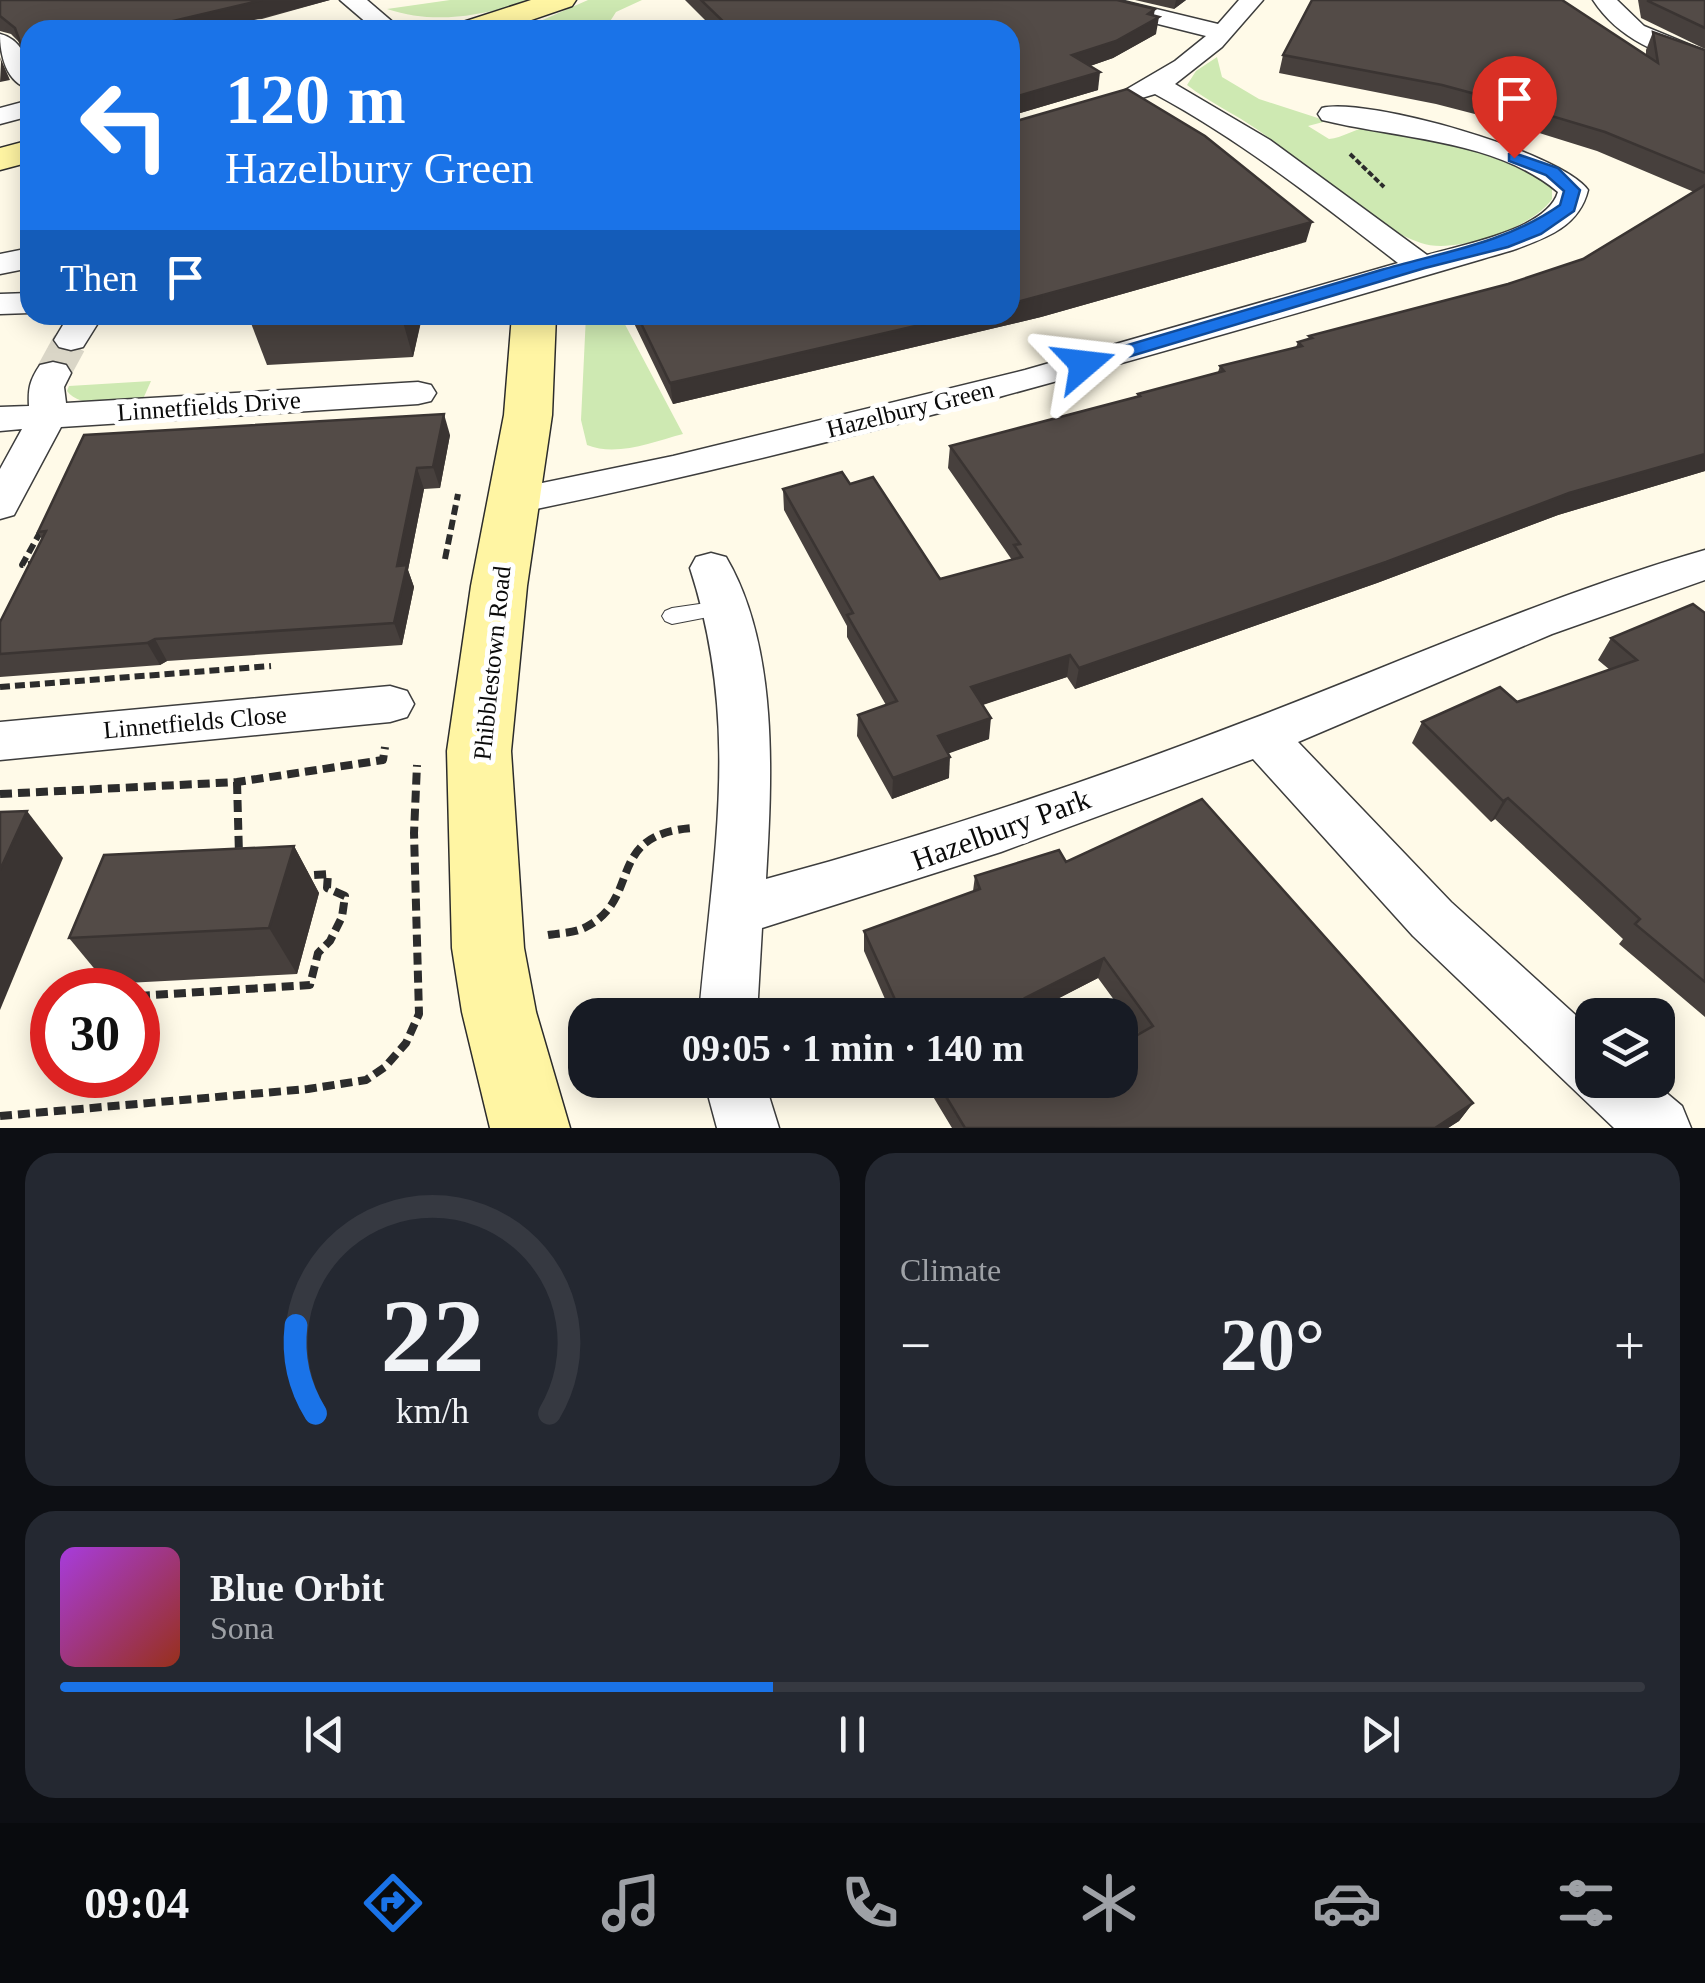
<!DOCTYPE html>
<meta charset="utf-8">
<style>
body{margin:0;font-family:Georgia,serif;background:#242831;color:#f1f3f6;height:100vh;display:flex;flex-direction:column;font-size:38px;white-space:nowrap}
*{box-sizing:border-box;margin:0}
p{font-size:32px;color:#9ea1a6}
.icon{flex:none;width:55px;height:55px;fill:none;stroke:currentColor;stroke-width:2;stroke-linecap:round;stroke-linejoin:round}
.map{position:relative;height:1128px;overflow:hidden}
.panel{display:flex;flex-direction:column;gap:25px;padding:25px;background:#0d0f14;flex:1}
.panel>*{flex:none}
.guide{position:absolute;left:20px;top:20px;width:1000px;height:305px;border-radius:30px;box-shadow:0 5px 25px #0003;background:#1a73e8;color:#fff;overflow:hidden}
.tools{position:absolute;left:1575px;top:998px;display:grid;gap:20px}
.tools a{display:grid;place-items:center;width:100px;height:100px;border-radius:20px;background:#171b24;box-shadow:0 5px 25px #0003;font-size:50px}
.speed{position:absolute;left:30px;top:968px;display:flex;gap:20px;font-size:50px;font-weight:700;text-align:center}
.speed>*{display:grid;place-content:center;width:130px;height:130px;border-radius:50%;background:#171b24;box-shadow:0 5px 25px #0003;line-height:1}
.speed .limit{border:15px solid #d22;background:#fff;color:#111}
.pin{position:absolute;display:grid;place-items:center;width:85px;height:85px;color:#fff;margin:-102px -42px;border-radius:50% 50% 50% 0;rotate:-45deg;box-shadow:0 0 10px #0007}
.pin .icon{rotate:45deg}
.me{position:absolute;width:110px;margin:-55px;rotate:73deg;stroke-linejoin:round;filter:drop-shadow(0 0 8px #0008)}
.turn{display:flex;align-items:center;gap:35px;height:210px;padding:0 40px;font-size:45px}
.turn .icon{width:130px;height:130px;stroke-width:2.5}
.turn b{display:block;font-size:70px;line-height:85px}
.then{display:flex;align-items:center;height:95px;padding:0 40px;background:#0003;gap:20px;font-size:38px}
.big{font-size:75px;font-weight:800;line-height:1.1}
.panel .card{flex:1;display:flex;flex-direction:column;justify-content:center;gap:15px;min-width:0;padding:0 35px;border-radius:30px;background:#242831}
.panel .dial{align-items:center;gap:0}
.dial svg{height:260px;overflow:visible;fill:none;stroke:#363941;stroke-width:7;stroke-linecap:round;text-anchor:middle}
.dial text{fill:#f1f3f6;stroke:none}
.song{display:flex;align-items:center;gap:30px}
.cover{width:120px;height:120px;border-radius:15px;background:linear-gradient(135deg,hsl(280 70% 55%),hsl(10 70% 35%))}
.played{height:10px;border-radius:5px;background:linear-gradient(90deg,#1a73e8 45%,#363941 45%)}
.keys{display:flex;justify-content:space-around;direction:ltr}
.heat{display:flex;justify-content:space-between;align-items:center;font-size:55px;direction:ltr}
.panel .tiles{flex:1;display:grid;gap:25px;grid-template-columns:1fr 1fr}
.card:last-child{grid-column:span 2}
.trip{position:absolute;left:568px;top:998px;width:570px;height:100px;border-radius:30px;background:#171b24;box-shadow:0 5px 25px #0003;font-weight:800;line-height:100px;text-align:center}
.menu{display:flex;height:160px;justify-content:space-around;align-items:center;background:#090b0e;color:#9ea1a6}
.menu .icon{width:70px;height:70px}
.menu .selected{color:#1a73e8}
.menu b{font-size:45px;color:#f1f3f6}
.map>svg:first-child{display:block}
</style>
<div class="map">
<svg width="1705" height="1128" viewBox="0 0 1705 1128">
<rect width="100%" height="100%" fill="#fffae8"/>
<g fill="#cee9b2">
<path d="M 450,0 L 535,0 C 484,14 439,26 387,9 Z"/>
<path d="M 588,0 L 642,0 L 616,12 L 609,23 L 611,30 L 520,30 Z"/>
<path d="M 1217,57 L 1222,77 L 1259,99 L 1327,121 L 1308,126 L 1329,139 C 1343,138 1353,129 1366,128 C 1409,126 1515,161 1552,184 L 1552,199 C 1533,228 1454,255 1421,243 C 1368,225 1305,163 1258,130 C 1235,114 1209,102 1187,85 L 1196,71 Z"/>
<path d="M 586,315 L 620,315 L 683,434 C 652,442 617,457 587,445 L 581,420 Z"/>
<path d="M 151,381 L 143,399 C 121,400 82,411 67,391 L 69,386 Z"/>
</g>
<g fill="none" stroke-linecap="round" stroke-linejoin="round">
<path stroke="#dad6c7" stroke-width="34" stroke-dasharray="34 16" stroke-linecap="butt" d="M 53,373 L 71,340"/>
<g stroke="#3d3d3d" stroke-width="2">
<path id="lane" d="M 727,600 L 734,602 L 737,607 L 734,612 L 672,624 L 665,621 L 662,616 L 665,611 L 672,608 Z"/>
</g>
<g stroke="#3d3d3d" stroke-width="3">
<g id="street">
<path d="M 340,0 L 367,0 L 402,30 L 375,30 Z"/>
<path d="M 1078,0 L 1119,0 L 1218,24 L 1239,0 L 1263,0 L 1222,47 L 1175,84 L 1270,140 L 1427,255 C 1461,245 1547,230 1558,192 C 1495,139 1398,139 1322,120 L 1318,114 L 1322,108 C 1367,97 1561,152 1588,190 C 1579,227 1546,238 1513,250 C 1182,347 851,445 512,514 L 498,510 L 492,501 L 498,492 L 673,456 L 1025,370 L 1398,263 C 1319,202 1242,141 1155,94 L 1135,100 L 1126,98 L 1122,92 L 1175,61 L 1206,36 L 1082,5 Z"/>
<path d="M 1593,0 L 1617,0 L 1644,26 L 1705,51 L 1705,67 C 1660,55 1619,40 1593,0 Z"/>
<path d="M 0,34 C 25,40 30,67 30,89 C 6,83 0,55 0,34 Z"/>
<path d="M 30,100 L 30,116 L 0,124 L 0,108 Z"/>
<path d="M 30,248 L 30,268 L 0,274 L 0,254 Z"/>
<path d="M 30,293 L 30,313 L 0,314 L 0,294 Z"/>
<path d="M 69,315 L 103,315 L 83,347 L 71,350 L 59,347 L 54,340 Z"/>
<path d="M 53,362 L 66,365 L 71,373 L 64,387 L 66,403 L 418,382 L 431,385 L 436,393 L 431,401 L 418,404 L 61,427 L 14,515 L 0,519 L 0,469 L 22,429 L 0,431 L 0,407 L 29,406 C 28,388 30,380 40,365 Z"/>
<path d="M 1705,550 L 1705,580 L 1552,634 L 1298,742 L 1451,902 L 1592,1030 L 1592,1080 L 1651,1080 L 1682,1106 L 1691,1128 L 1614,1128 L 1413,936 L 1253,759 L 1001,852 L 762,928 L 757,1015 L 699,1015 C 713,855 741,725 690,568 L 696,557 L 711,553 L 726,557 C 779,647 772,779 766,879 C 929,835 1091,781 1249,720 C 1401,662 1549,595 1705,550 Z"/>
<path d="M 390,686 L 407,691 L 414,704 L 407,717 L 390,722 L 0,760 L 0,722 Z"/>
<path d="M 704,1080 L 764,1080 L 779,1128 L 717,1128 Z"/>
</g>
</g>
<g stroke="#2c2c2c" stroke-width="3">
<g id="secondary">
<path d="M 531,0 L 576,0 L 572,6 L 502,30 L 455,30 L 460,23 Z"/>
<path d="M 30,140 L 30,162 L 0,170 L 0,148 Z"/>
<path d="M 512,315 L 556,315 L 552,415 L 527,586 L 511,751 L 524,948 L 536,1012 L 570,1128 L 490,1128 L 462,1012 L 452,948 L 447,751 L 471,586 L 504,415 Z"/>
</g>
</g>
<path stroke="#2c2c2c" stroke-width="4" stroke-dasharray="6 2.5" stroke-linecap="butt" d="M 1350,154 L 1384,187"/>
<g stroke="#2c2c2c" stroke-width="6" stroke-dasharray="10 5" stroke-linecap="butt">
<path d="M 445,559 L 458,494"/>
<path d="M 38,563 L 22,565 L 42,529"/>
<path d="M 0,687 L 271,666"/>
</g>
<g stroke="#2c2c2c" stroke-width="8" stroke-dasharray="12 6" stroke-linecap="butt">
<path d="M 237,782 L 239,855"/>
<path d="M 0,794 L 237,782 L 383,760 L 385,747"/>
<path d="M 548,935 C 560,933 575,933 586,927 C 643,898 604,834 693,828"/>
<path d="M 138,996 L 310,985 L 318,953 L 330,941 L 342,917 L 345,896 L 327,888 L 328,874 L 301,876"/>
<path d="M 0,1116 L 308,1089 L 366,1080 L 385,1067 L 406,1043 L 419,1014 L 414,833 L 417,765"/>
</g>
<use href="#lane" fill="#fff" fill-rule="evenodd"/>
<use href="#street" fill="#fff" fill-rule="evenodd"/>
<use href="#secondary" fill="#fff5a3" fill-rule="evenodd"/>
</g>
<g fill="#47403d">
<path d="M 0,0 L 330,0 L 262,19 L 30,30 L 30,68 L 20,43 L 11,34 L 0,31 Z"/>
<path d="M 685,0 L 857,0 L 1154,15 L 1156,34 L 1113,58 L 1090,66 L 1098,90 L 1010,116 L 1010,30 L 713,30 L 713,28 Z"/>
<path d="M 1135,0 L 1186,0 L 1174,9 Z"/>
<path d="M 1638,0 L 1705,0 L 1705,49 L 1641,18 Z"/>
<path d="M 1569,6 L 1646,56 L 1646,50 L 1653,32 L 1705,50 L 1705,471 L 1558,515 L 1377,583 L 1075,689 L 1067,677 L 983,705 L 989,739 L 948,753 L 949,778 L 892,799 L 857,736 L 858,715 L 886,705 L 847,637 L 847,626 L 784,510 L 783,489 L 850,484 L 940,579 L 1012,560 L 948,468 L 950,446 L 1137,397 L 1138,394 L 1218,372 L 1220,366 L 1296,347 L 1298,342 L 1308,339 L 1309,336 L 1508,284 L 1583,259 L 1694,192 L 1597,151 L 1498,120 L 1436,104 L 1279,73 L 1283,55 Z"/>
<path d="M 1306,242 L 1041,317 L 673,404 L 630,315 L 1010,315 Z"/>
<path d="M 250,315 L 422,315 L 422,318 L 413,357 L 267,365 L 249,318 Z"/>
<path d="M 450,435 L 440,488 L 424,489 L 408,570 L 414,587 L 402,645 L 167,661 L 160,665 L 0,677 L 0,622 L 42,539 L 38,532 Z"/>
<path d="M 1705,613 L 1705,1017 L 1619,944 L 1623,939 L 1495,819 L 1491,822 L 1412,743 L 1422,722 L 1517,702 L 1610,670 L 1598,660 L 1611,638 Z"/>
<path d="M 294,846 L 319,893 L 297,974 L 107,984 L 69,938 Z"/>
<path d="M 1066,862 L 1473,1103 L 1459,1121 L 1448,1128 L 952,1128 L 923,1080 L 1120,1080 L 1139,1034 L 1098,978 L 1034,1011 L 1037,1015 L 892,1015 L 864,951 L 864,931 L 973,891 L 975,876 Z"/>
</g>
<g fill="#3a3432">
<path d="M 262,0 L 330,0 L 216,30 L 135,30 Z"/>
<path d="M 1176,0 L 1186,0 L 1174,9 Z"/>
<path d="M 1155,9 L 1153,20 L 1159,17 L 1156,34 L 1113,58 L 1070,73 L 1072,55 Z"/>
<path d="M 30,55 L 30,68 L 25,56 Z"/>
<path d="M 0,57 L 10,80 L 0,82 L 1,62 Z"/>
<path d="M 1100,72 L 1098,90 L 1010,116 L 1011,98 Z"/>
<path d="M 1312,222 L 1306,242 L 1041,317 L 673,404 L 670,383 L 963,315 L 1010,315 L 1010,304 Z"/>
<path d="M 401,315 L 422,315 L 413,357 Z"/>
<path d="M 444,414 L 450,435 L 440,488 L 433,467 Z"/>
<path d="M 1705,454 L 1705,471 L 1558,515 L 1377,583 L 1075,689 L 1079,668 L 1569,493 Z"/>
<path d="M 417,468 L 424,489 L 408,570 L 414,587 L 402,645 L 394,623 L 397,566 Z"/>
<path d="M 155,639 L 167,661 L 160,665 L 147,643 Z"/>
<path d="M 1070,655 L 1067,677 L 969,709 L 971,687 Z"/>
<path d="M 991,718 L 989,739 L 936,758 L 938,736 Z"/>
<path d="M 950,757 L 949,778 L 892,799 L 893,778 Z"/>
<path d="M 1508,798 L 1495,819 L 1491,822 L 1503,801 Z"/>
<path d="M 27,811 L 63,858 L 0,1010 L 0,870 Z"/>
<path d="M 294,846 L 319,893 L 297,974 L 269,928 Z"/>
<path d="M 1104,958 L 1098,978 L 1026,1015 L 1025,998 Z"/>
<path d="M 1473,1103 L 1459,1121 L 1448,1128 L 1435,1128 Z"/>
</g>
<g fill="#534b47" stroke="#3a3432" stroke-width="2.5">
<path d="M 0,0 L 262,0 L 135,30 L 30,30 L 30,55 L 25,56 L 15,28 L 0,16 Z"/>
<path d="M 701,0 L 1117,0 L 1155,9 L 1148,14 L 1159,17 L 1116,41 L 1072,55 L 1100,72 L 1011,98 L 1010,102 L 1010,30 L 716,30 L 713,27 L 727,25 Z"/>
<path d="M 1312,0 L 1562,0 L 1658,63 L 1653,32 L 1705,50 L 1705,173 L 1605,132 L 1505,102 L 1442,85 L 1283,55 Z"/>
<path d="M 1648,0 L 1705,0 L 1705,28 L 1648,1 Z"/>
<path d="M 1127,89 L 1205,136 L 1312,222 L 1010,304 L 1010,120 L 1013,122 Z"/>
<path d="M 1705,185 L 1705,454 L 1569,493 L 1386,562 L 1079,668 L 1070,655 L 971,687 L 991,718 L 938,736 L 950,757 L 893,778 L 858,715 L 897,701 L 847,615 L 853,613 L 783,489 L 842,472 L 850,484 L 873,477 L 940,579 L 1022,557 L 1014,545 L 1020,544 L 950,446 L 1140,396 L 1138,394 L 1224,371 L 1220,366 L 1302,346 L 1298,342 L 1312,338 L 1309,336 L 1508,284 L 1583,259 Z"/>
<path d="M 250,315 L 307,315 L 249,318 Z"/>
<path d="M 637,315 L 963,315 L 670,383 Z"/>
<path d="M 444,414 L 433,467 L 417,468 L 397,566 L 407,565 L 394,623 L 155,639 L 147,643 L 0,654 L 0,622 L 46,531 L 38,532 L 84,435 Z"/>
<path d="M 1693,604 L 1705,613 L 1705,982 L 1635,924 L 1640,919 L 1508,798 L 1503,801 L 1422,722 L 1500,687 L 1517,702 L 1637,660 L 1611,638 Z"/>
<path d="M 1202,799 L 1473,1103 L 1435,1128 L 965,1128 L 936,1080 L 1120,1080 L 1120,1045 L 1153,1026 L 1104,958 L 1025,998 L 1037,1015 L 902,1015 L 864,931 L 980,889 L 975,876 L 1059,850 L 1066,862 Z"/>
<path d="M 27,811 L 0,870 L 0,812 Z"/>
<path d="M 294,846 L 269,928 L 69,938 L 104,855 Z"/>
</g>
<path fill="#1a73e8" stroke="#114b97" stroke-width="2.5" d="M 1514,153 L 1558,168 L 1580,190 L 1574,211 L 1541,234 L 1508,247 L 1425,268 L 1091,368 L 1084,370 L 1074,364 L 1077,360 C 1178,330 1279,300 1381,270 C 1443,252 1506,243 1560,205 L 1564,191 L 1546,175 L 1509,161 L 1509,154 Z"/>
<g text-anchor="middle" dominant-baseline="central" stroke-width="10" stroke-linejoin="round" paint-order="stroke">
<g font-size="25" fill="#0a0a0a" stroke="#fff">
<text transform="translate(209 406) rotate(-4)">Linnetfields Drive</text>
<text transform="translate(910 409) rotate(-14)">Hazelbury Green</text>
<text transform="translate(492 663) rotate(-84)">Phibblestown Road</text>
<text transform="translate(195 722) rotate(-5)">Linnetfields Close</text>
</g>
<g font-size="30" fill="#0a0a0a" stroke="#fff">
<text transform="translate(1001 829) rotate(-20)">Hazelbury Park</text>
</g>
</g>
</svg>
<div class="tools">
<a><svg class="icon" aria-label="layers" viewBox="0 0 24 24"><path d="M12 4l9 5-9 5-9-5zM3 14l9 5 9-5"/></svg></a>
</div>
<div class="speed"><div class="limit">30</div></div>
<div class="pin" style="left:1514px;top:158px;background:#d93025"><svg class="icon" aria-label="arrive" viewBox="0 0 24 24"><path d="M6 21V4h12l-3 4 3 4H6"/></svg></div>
<svg class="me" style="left:1084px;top:364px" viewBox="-20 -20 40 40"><path d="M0-17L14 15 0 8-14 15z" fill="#1a73e8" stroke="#fff" stroke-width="4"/></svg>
<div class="trip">09:05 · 1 min · 140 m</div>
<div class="guide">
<div class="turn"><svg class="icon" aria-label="left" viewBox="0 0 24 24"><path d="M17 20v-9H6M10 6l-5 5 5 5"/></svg><div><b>120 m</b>Hazelbury Green</div></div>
<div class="then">Then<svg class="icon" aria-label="arrive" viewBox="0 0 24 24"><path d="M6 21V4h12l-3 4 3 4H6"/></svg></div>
</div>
</div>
<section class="panel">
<div class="tiles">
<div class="card dial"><svg viewBox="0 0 100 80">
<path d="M14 69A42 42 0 1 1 86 69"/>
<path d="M14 69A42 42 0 0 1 8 42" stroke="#1a73e8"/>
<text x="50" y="56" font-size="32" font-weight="700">22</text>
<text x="50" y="72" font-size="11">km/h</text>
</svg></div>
<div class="card"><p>Climate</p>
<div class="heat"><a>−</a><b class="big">20°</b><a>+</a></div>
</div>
<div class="card">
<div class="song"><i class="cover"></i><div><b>Blue Orbit</b><p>Sona</p></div></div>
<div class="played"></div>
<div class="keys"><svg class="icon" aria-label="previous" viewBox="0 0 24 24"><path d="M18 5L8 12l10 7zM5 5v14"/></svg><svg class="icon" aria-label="pause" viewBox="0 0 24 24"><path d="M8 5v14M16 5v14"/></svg><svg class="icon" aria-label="next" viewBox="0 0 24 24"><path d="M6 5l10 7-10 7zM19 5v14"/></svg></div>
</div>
</div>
</section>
<nav class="menu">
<b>09:04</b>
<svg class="icon selected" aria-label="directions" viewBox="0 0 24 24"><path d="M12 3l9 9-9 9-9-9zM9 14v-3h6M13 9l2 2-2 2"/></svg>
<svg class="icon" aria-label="music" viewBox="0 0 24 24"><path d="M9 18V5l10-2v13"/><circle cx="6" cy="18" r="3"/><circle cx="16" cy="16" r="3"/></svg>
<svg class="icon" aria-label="phone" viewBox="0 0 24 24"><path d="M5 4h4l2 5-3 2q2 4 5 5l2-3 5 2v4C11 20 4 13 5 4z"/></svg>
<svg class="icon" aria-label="climate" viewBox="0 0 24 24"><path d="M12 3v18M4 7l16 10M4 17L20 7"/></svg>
<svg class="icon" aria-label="car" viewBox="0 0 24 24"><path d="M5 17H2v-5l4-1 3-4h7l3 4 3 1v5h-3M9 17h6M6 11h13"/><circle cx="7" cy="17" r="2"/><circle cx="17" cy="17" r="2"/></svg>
<svg class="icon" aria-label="filters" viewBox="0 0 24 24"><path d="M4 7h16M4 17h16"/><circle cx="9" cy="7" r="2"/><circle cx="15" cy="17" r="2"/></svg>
</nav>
